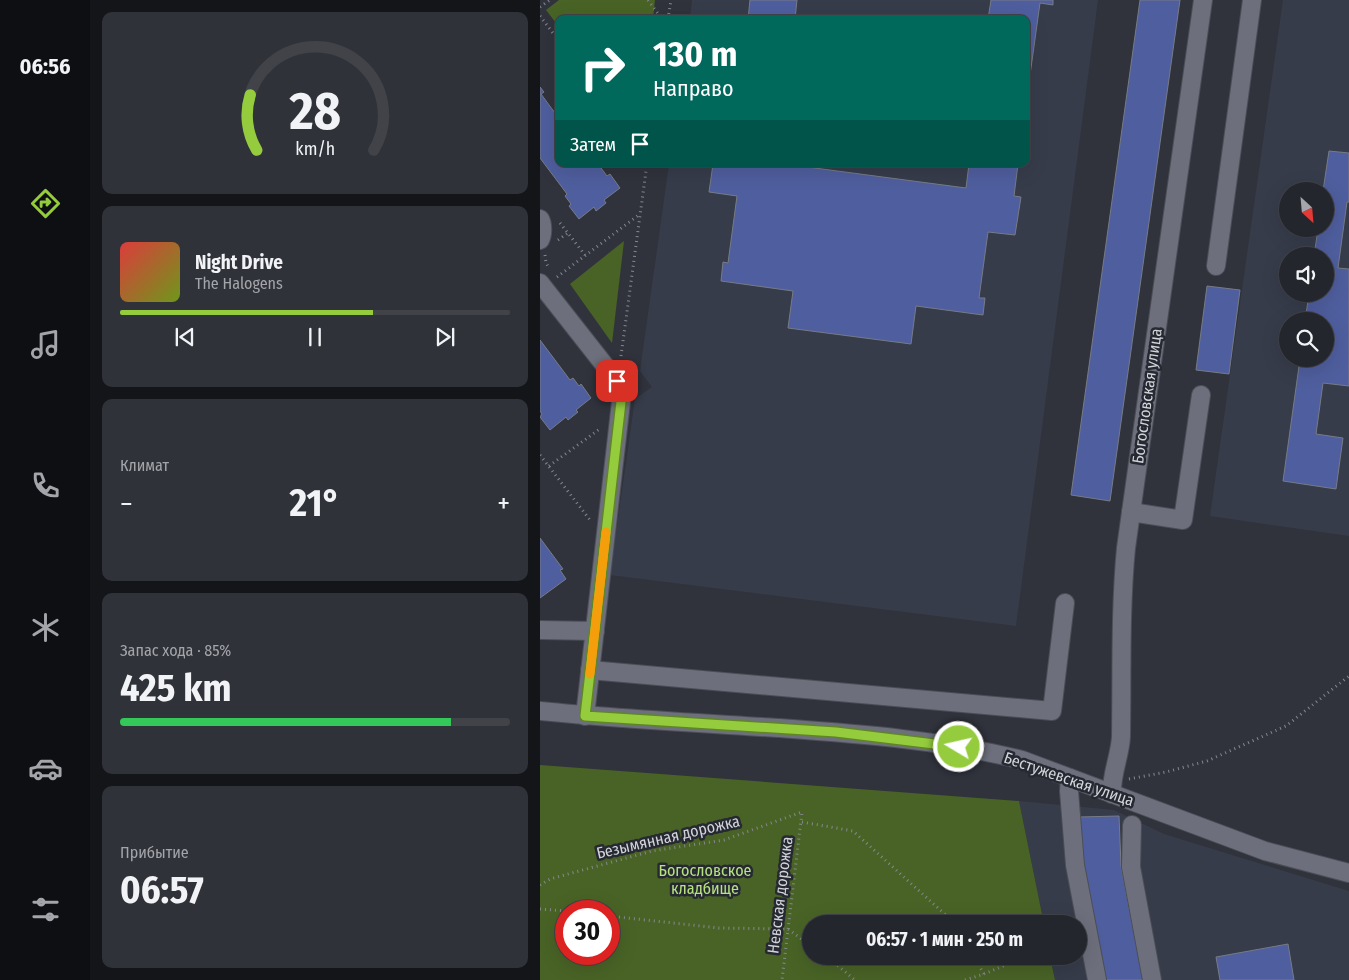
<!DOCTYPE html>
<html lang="ru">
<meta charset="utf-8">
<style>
body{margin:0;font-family:"Fira Sans Condensed",sans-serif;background:#303239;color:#f1f3f6;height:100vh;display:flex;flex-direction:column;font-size:19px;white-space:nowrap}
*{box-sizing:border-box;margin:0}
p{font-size:16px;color:#a3a5aa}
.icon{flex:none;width:28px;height:28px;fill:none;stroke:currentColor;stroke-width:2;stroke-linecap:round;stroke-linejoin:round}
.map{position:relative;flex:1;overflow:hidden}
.panel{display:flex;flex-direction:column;gap:12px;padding:12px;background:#141519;width:450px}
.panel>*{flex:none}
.banner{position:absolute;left:15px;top:15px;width:475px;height:152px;border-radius:10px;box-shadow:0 5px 20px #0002,0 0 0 1px #414349;background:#00695c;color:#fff;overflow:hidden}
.needle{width:32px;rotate:154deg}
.tools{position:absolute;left:739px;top:182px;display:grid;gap:10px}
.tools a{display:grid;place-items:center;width:55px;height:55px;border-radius:50%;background:#24262d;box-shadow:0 5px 20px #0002,0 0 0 1px #414349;font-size:25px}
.speed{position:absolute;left:15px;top:900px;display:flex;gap:10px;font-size:25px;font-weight:700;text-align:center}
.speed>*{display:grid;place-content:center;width:65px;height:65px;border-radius:50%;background:#24262d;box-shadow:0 5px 20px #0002,0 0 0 1px #414349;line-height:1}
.speed .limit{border:8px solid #d22;background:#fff;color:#111}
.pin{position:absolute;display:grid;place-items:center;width:42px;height:42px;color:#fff;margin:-21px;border-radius:10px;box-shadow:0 2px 8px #0006}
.me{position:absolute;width:55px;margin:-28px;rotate:279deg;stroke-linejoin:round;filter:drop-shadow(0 0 4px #0008)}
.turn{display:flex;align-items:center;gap:18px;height:105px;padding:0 15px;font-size:22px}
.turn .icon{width:65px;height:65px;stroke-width:2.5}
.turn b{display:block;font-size:35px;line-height:42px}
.then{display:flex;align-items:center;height:48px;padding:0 15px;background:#0003;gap:10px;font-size:19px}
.big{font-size:38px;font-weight:700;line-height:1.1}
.panel .card{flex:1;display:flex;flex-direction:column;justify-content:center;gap:8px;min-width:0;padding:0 18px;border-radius:10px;background:#303239}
.panel .dial{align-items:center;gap:0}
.dial svg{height:130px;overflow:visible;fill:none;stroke:#414349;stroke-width:7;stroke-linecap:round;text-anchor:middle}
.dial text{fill:#f1f3f6;stroke:none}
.song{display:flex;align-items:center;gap:15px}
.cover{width:60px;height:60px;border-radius:8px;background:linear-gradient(135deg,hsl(0 70% 55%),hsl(80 70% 35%))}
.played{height:5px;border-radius:2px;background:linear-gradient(90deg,#94cc3d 65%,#414349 65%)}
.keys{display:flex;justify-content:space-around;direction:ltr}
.heat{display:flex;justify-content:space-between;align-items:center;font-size:28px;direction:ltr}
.charge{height:8px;border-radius:4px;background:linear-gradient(90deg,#34c759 85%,#414349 0)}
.trip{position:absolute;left:262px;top:915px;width:285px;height:50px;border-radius:25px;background:#24262d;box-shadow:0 5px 20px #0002,0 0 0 1px #414349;font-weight:700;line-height:50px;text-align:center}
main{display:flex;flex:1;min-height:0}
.menu{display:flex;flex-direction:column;width:90px;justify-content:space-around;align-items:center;background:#0e0f12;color:#a3a5aa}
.menu .icon{width:35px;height:35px}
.menu .active{color:#94cc3d}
.menu b{font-size:22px;color:#f1f3f6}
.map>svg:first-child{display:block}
</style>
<main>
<nav class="menu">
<b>06:56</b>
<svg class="icon active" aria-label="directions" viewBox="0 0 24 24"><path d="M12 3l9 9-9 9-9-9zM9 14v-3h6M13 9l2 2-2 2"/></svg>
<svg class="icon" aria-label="music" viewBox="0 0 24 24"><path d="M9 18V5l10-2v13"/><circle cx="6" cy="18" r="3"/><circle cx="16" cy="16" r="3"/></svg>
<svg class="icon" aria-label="phone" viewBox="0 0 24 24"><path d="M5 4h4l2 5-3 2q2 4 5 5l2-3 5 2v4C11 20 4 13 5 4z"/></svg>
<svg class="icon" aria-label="climate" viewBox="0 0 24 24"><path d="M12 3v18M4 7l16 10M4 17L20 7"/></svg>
<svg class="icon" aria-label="car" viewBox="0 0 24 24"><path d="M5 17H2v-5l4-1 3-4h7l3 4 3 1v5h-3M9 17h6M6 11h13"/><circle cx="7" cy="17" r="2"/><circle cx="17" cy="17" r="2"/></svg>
<svg class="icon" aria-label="filters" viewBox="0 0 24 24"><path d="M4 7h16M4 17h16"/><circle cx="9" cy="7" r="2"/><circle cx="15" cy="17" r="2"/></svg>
</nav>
<section class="panel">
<div class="card dial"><svg viewBox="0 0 100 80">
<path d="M14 69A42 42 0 1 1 86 69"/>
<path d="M14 69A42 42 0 0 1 10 35" stroke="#94cc3d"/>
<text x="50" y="56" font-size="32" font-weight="700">28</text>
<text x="50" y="72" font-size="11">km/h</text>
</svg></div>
<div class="card">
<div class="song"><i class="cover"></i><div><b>Night Drive</b><p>The Halogens</p></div></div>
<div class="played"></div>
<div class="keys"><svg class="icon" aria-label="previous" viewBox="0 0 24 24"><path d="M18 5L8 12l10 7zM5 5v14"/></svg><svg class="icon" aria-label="pause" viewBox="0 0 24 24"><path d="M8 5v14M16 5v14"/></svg><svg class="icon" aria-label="next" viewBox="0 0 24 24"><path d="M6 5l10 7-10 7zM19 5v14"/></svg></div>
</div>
<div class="card"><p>Климат</p>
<div class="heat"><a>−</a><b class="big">21°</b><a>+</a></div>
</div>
<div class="card"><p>Запас хода · 85%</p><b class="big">425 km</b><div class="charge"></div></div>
<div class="card"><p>Прибытие</p><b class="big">06:57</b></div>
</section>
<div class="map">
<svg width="809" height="980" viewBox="0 0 809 980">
<rect width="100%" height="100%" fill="#30333c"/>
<g fill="#373c4b" fill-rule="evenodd">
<path d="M 152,0 L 558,0 L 476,626 L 70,575 L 95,399 L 112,387 L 100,371 L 129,164 L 486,164 L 486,19 L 150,19 Z"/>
<path d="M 743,0 L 809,0 L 809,536 L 670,516 ZM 748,191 L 785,191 L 785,229 L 748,229 ZM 748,256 L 785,256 L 785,294 L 748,294 ZM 748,321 L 785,321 L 785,359 L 748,359 Z"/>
<path d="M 479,801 L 574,810 L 624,834 L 809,891 L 809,980 L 515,980 L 511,956 L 539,956 L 539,924 L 504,924 Z"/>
</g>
<g fill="#496326" fill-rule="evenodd">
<path d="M 19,0 L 115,0 L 113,19 L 19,19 L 19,27 L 6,10 Z"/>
<path d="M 84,241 L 72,343 L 30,284 Z"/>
<path d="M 0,765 L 479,801 L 504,924 L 271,924 L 271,956 L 510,956 L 515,980 L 0,980 ZM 26,911 L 69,911 L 69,954 L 26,954 Z"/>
</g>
<g fill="#4f5e9e" stroke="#777b86">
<path d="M 210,0 L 257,0 L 255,19 L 208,19 Z"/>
<path d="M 451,0 L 513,0 L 513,5 L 500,3 L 486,104 L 486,19 L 448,19 Z"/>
<path d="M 600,0 L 640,0 L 570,501 L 531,495 Z"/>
<path d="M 0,87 L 4,92 L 1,94 L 15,113 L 18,110 L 19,112 L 19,164 L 58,164 L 67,176 L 70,174 L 80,188 L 64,200 L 66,203 L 56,211 L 54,207 L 39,219 L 29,206 L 31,204 L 25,196 L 27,194 L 0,158 Z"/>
<path d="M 789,151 L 809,153 L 809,202 L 807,202 L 798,268 L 809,269 L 809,386 L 783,383 L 776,434 L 803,438 L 796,489 L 743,481 L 760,359 L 785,359 L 785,321 L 765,321 L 769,294 L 785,294 L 785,256 L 774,256 L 778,229 L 785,229 L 785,191 L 783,191 Z"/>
<path d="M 173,164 L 267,164 L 267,167 L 426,188 L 429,164 L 478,164 L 474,196 L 481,197 L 475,235 L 448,232 L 439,298 L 445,298 L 443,315 L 376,306 L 371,344 L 248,328 L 253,291 L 181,281 L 183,262 L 188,263 L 197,196 L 169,192 Z"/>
<path d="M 667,286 L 700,290 L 689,374 L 656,370 Z"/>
<path d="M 0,340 L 30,380 L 33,378 L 39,386 L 41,384 L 51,398 L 36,410 L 38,412 L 28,420 L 26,417 L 10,430 L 0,417 L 2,414 L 0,411 Z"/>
<path d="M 0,538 L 23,569 L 20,570 L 26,579 L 0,598 Z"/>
<path d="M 579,816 L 581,866 L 603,980 L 565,980 L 544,878 L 539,817 Z"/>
<path d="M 748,944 L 754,980 L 680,980 L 676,957 Z"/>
</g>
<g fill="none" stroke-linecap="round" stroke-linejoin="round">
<g stroke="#4c4e56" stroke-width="20">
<g id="minor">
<path d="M 0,219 C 3,224 3,235 0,240"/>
<path d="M 676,266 L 712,0"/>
<path d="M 0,283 L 77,381 L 82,393 L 45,716"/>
<path d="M 591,512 L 643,520 L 661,395"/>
<path d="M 0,630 L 55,631"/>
<path d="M 50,670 L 512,711 L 525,603"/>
<path d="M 0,711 C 79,719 159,723 238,728 C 320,734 403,740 482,760 L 725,851 L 809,873"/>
<path d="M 530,778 L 529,791 L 535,865 L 557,980"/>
<path d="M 572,794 C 571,774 580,756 581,737 C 582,674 580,610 586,548 L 663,0"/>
<path d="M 592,825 L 591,867 L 612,980"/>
</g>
</g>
<g stroke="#86888f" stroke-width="3" stroke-dasharray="1 4" stroke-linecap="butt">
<path d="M 108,0 L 122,19"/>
<path d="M 0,7 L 10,0"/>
<path d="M 0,16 L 19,41"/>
<path d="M 128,19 L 131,0"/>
<path d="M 20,223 L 45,255"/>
<path d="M 18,240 L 28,233"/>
<path d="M 5,255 L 6,263 L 9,268"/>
<path d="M 17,277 L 100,214"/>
<path d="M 81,356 L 107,164"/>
<path d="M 0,455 L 50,520"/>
<path d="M 9,466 L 61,428"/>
<path d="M 589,779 L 626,772 L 667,761 L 746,726 L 809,676"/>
<path d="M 262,822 L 313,831 L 408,917 L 412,924"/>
<path d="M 0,885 L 10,879 L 112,851 L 184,840 L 262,812 L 242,980"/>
<path d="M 0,909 L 26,911"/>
<path d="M 69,916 L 179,928 L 248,929 L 271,946"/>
<path d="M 286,956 L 315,980"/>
<path d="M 433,956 L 444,974"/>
<path d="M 425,980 L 444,974 L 487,956"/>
</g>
<use href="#minor" stroke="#6d707c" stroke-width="18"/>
</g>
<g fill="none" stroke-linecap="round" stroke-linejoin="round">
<g stroke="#608528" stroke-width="12">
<path id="route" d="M 77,381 L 82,393 L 45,716 L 296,732 L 419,747"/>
</g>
<use href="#route" stroke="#94cc3d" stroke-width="9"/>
<path stroke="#f59e0b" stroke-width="9" d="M 50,674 L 66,532"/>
</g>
<g text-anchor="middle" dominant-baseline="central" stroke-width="5" stroke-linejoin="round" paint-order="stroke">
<g font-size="16" fill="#d2d4da" stroke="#262932">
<text transform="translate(607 396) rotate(-82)">Богословская улица</text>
<text transform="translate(529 779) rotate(19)">Бестужевская улица</text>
<text transform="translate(128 837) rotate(-13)">Безымянная дорожка</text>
<text transform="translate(240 895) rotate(-83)">Невская дорожка</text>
</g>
<g font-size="16" fill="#b6e280" stroke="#262932">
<text x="165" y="870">Богословское<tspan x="165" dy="18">кладбище</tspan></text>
</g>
</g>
</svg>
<div class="tools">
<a><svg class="needle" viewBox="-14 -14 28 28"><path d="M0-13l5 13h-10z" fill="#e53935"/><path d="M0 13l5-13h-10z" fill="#a3a5aa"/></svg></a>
<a><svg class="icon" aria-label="sound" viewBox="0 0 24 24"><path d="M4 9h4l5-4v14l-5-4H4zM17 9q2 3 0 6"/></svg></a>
<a><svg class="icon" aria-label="search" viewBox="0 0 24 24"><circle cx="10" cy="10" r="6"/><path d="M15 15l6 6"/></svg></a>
</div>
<div class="speed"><div class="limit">30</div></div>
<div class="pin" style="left:77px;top:381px;background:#d93025"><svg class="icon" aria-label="arrive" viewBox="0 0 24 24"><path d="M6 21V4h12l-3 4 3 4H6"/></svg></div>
<svg class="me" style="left:419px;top:747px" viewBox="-20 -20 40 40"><circle r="17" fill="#94cc3d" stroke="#fff" stroke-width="3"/><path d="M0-11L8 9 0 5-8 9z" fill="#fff"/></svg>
<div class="trip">06:57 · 1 мин · 250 m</div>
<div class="banner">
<div class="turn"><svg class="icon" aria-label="right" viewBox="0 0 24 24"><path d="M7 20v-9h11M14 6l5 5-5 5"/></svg><div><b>130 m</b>Направо</div></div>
<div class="then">Затем<svg class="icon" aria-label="arrive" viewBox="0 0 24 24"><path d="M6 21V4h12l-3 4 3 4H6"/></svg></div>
</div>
</div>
</main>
